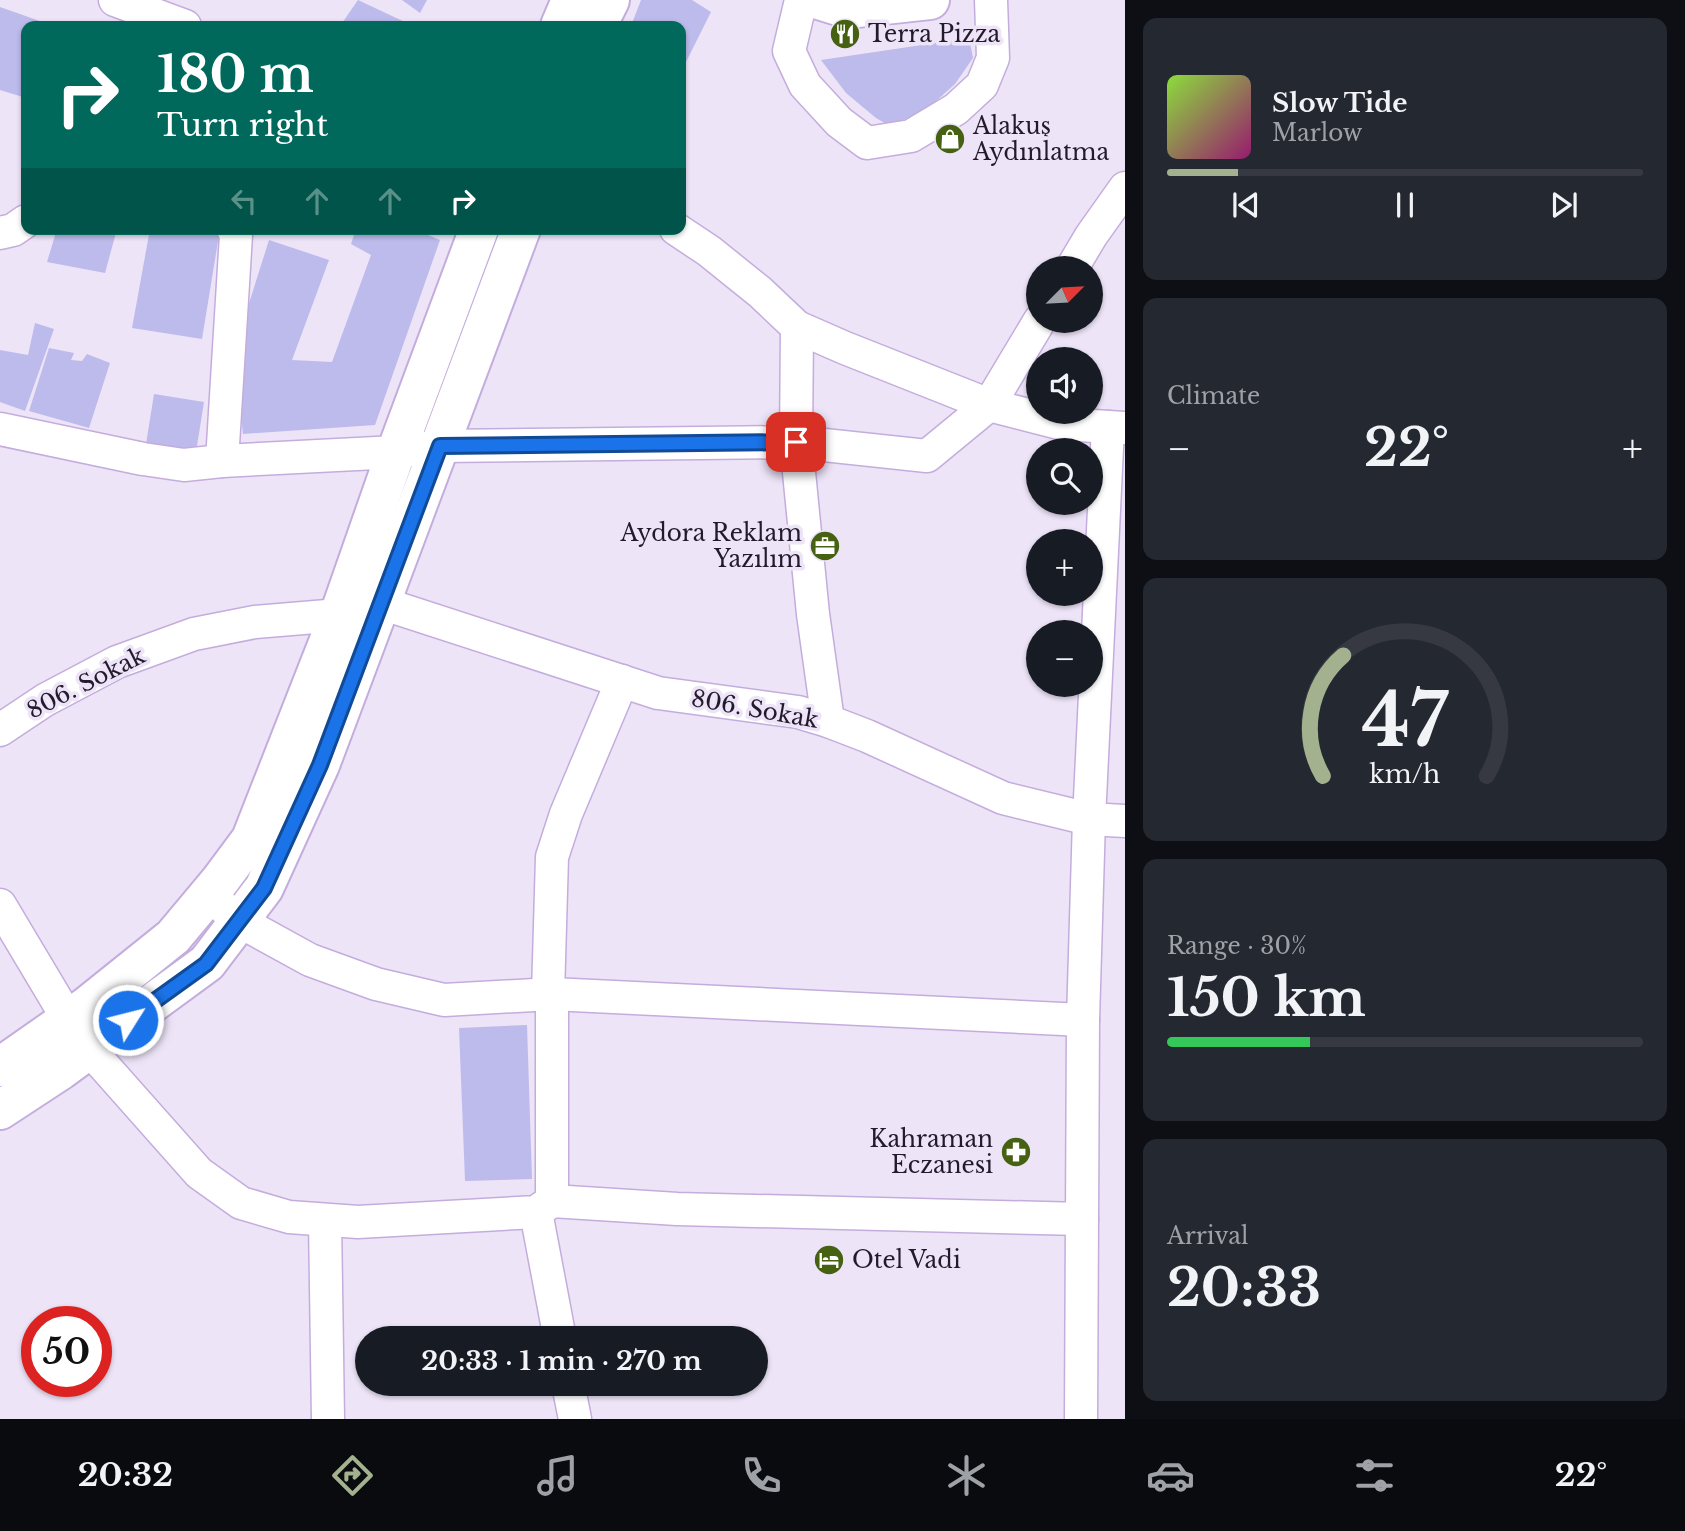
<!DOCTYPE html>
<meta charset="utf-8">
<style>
body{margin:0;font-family:"Libre Baskerville",serif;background:#242831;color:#f1f3f6;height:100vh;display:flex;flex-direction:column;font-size:26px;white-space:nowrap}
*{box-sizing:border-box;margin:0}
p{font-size:23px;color:#9ea1a6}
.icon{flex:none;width:38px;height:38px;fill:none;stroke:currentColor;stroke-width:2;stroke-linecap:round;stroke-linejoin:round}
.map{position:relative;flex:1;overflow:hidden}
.details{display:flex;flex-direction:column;gap:18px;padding:18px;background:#0d0f14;width:560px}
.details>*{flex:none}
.hud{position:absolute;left:21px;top:21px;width:665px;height:214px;border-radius:14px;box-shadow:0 2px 5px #0004;background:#00695c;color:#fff;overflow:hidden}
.needle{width:46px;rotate:66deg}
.fabs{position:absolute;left:1026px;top:256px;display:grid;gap:14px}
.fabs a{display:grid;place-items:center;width:77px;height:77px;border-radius:50%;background:#171b24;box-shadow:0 2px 5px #0004;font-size:35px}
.speed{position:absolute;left:21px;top:1306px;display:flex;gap:14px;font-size:35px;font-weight:700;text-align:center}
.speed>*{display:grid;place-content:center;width:91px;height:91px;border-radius:50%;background:#171b24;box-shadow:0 2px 5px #0004;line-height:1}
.speed .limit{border:10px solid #d22;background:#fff;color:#111}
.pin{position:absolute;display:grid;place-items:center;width:60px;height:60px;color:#fff;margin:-30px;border-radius:14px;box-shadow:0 4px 10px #0006}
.me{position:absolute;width:77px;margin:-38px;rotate:54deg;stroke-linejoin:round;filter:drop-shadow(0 0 5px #0008)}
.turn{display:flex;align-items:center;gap:24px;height:147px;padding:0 21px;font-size:32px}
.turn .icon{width:91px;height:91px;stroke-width:2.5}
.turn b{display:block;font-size:49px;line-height:60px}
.lanes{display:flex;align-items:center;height:66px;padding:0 21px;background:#0003;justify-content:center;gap:35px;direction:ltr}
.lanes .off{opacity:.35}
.big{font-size:52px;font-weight:700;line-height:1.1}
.details .widget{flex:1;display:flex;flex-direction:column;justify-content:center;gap:10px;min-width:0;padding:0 24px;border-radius:14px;background:#242831}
.details .dial{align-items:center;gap:0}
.dial svg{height:182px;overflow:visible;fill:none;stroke:#363941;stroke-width:7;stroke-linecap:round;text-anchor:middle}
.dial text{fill:#f1f3f6;stroke:none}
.song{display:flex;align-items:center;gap:21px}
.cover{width:84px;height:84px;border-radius:10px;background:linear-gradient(135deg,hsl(90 70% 55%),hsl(320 70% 35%))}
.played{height:7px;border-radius:4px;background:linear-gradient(90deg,#a4b18f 15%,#363941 15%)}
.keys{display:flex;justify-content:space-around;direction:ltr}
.heat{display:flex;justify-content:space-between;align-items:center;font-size:38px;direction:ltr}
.charge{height:10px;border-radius:5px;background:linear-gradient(90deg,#34c759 30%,#363941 0)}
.trip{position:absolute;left:355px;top:1326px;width:413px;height:70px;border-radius:35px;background:#171b24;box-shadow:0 2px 5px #0004;font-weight:700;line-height:70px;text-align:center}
.tabs{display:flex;height:112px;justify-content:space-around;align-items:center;background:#090b0e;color:#9ea1a6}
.tabs .icon{width:49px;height:49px}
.tabs .selected{color:#a4b18f}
.tabs b{font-size:32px;color:#f1f3f6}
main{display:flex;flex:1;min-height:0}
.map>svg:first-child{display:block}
</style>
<main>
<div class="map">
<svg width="1125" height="1419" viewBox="0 0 1125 1419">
<rect width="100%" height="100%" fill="#ede4f8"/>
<g fill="#bdbbeb">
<path d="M 358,0 L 407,23 L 406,26 L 340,26 Z"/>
<path d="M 402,0 L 427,0 L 420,13 Z"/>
<path d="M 641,0 L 692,0 L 711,12 L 681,72 L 681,26 L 631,26 Z"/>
<path d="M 0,7 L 54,26 L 26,26 L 26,98 L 0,90 Z"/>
<path d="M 969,38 L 973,58 L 955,84 L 926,110 L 890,126 L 876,118 L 846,93 L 821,60 Z"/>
<path d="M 57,229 L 117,229 L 105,273 L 47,262 Z"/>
<path d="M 150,229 L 220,229 L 202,339 L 132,328 Z"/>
<path d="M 356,229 L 414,229 L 440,240 L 375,425 L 243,434 L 234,351 L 269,240 L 329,260 L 292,360 L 332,362 L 371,255 L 351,244 Z"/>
<path d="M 35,323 L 54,329 L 25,411 L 0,402 L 0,350 L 28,355 Z"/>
<path d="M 49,348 L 74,353 L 71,360 L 82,361 L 87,354 L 110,363 L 89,428 L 29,411 Z"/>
<path d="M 154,394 L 204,402 L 196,452 L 146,444 Z"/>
<path d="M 527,1025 L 532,1179 L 465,1181 L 459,1028 Z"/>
</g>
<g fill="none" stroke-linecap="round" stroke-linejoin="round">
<g stroke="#c4addd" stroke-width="35">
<g id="minor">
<path d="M 115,0 L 185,26"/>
<path d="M 801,0 L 789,51 L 805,85 L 839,122 L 867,143 L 911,136 L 956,109 L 982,85 L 993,58 L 991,0"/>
<path d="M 676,229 L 709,251 L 760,292 L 797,327 L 845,348 L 989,405 L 1063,424 L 1125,428"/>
<path d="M 0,233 L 13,230 L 26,221"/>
<path d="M 1072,268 L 1091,236 L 1125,188"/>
<path d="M 797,327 L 796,442 L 813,614 L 828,721"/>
<path d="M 0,429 L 143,459 L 184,465 L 222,461 L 396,452 L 440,446 L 796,442 L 927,456 L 989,405 L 1040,320"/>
<path d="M 222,461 L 236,235 L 233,229"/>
<path d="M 381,603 L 658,693 L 798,712 L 828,721 L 867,736 L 1003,798 L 1089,819 L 1125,821"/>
<path d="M 0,730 L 45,700 L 117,662 L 194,634 L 255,622 L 339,615"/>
<path d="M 0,905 L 68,1019 L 89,1049 L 199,1173 L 241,1203 L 289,1217 L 358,1222 L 536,1212 L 552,1201 L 677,1209 L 1082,1219"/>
<path d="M 223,907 L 239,921 L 310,960 L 376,984 L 444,1000 L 552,994 L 1083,1020"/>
<path d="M 548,994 L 552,857 L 566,814 L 622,681"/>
<path d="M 552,994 L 552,1201"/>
<path d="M 536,1212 L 560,1339"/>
<path d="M 325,1220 L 328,1419"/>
<path d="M 568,1384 L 575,1419"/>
<path d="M 1081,1419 L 1083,1020 L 1089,819 L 1108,427"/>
</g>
</g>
<g stroke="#c4addd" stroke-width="42">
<g id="major">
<path d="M 819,0 L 848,9 L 930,0"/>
<path d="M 560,26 L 571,0"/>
<path d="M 597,26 L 610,0"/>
<path d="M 0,1067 L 87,1006 L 173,937 L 219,882 L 251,839 L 339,615 L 396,452 L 479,229"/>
<path d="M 0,1110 L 61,1070 L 207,963 L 264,888 L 320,765 L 521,229"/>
</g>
</g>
<use href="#minor" stroke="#fff" stroke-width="32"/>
<use href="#major" stroke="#fff" stroke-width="38"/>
</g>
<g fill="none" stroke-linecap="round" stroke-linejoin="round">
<g stroke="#114b97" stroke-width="18">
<path id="route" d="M 128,1020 L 206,964 L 264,888 L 320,765 L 440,446 L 796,442"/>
</g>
<use href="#route" stroke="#1a73e8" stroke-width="12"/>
</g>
<defs>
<g id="restaurant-disc" transform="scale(1.575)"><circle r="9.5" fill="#466111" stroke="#ede4f8"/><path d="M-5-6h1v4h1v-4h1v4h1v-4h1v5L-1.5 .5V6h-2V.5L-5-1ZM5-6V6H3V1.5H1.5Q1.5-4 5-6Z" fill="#fff"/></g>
<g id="shop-disc" transform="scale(1.575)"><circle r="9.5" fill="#466111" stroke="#ede4f8"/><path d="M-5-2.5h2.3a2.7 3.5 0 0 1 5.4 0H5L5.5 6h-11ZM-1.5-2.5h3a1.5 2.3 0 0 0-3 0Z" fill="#fff"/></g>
<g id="office-disc" transform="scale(1.575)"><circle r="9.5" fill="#466111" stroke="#ede4f8"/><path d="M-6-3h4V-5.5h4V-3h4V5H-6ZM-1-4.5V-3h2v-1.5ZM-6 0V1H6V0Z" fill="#fff"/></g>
<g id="pharmacy-disc" transform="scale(1.575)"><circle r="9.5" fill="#466111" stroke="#ede4f8"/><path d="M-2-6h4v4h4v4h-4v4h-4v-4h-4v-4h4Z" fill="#fff"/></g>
<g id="hotel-disc" transform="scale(1.575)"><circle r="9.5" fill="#466111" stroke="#ede4f8"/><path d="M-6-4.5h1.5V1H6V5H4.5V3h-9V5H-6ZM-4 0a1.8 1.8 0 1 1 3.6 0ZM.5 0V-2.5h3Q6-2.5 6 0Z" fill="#fff"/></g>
</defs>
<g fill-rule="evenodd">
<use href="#restaurant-disc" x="845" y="34"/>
<use href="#shop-disc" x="950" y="139"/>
<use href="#office-disc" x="825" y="546"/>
<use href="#pharmacy-disc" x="1016" y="1152"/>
<use href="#hotel-disc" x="829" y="1260"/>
</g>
<g text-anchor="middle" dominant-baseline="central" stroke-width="7" stroke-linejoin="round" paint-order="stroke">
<g font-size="23" fill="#231a2c" stroke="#ede4f8" text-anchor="start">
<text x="868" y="34">Terra Pizza</text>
<text x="973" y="126">Alakuş<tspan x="973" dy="26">Aydınlatma</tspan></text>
<text x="802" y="533" text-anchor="end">Aydora Reklam<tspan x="802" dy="26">Yazılım</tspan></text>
<text x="993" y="1139" text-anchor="end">Kahraman<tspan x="993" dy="26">Eczanesi</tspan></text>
<text x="852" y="1260">Otel Vadi</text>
</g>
<g font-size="23" fill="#231a2c" stroke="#ede4f8">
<text transform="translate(86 683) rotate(-27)">806. Sokak</text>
<text transform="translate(755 709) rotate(10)">806. Sokak</text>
</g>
</g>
</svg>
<div class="fabs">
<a><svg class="needle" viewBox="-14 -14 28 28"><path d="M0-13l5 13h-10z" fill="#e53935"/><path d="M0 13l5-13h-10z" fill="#9ea1a6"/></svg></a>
<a><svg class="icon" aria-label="sound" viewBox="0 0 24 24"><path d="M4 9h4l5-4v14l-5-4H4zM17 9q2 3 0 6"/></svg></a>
<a><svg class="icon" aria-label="search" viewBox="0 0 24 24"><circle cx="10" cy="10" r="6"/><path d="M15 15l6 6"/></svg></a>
<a>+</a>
<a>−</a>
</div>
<div class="speed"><div class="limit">50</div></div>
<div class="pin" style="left:796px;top:442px;background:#d93025"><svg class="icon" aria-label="arrive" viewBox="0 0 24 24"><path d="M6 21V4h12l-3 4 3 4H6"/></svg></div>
<svg class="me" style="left:128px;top:1020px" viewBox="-20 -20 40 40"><circle r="17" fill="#1a73e8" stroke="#fff" stroke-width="3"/><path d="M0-11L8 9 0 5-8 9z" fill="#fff"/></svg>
<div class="trip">20:33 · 1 min · 270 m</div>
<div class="hud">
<div class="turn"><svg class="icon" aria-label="right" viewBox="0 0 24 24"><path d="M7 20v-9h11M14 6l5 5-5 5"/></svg><div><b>180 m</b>Turn right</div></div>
<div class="lanes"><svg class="icon off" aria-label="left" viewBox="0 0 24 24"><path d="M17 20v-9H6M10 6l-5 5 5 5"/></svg><svg class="icon off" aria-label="ahead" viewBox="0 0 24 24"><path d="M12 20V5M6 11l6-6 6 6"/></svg><svg class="icon off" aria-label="ahead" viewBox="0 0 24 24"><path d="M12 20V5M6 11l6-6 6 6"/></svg><svg class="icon" aria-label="right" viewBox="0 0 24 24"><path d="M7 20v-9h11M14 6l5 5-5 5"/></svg></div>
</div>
</div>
<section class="details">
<div class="widget">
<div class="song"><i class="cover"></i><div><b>Slow Tide</b><p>Marlow</p></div></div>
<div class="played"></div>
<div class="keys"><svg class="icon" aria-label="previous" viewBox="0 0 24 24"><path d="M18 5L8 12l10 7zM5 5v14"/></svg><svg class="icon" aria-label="pause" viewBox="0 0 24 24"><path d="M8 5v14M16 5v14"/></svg><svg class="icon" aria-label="next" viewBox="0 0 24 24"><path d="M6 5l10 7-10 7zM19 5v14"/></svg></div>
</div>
<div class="widget"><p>Climate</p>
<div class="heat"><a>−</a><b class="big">22°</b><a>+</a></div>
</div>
<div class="widget dial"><svg viewBox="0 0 100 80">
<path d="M14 69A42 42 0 1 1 86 69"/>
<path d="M14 69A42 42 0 0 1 23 16" stroke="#a4b18f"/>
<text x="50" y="56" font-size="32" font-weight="700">47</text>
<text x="50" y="72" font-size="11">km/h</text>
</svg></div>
<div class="widget"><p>Range · 30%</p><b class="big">150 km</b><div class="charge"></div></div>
<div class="widget"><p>Arrival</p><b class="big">20:33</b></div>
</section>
</main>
<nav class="tabs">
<b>20:32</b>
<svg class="icon selected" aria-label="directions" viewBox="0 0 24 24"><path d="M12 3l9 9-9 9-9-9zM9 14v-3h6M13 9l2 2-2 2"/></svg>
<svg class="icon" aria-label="music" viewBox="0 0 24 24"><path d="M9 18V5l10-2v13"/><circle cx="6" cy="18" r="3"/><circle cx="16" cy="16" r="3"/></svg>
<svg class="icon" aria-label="phone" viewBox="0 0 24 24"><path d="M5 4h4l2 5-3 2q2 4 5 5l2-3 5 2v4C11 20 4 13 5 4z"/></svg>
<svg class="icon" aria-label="climate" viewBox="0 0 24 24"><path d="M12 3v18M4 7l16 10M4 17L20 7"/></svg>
<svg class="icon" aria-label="car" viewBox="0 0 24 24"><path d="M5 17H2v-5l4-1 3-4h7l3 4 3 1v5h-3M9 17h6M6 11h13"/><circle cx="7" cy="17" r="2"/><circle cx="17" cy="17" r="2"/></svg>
<svg class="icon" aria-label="filters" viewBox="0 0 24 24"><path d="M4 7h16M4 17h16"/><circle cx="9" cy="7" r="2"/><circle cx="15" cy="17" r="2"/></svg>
<b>22°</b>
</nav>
